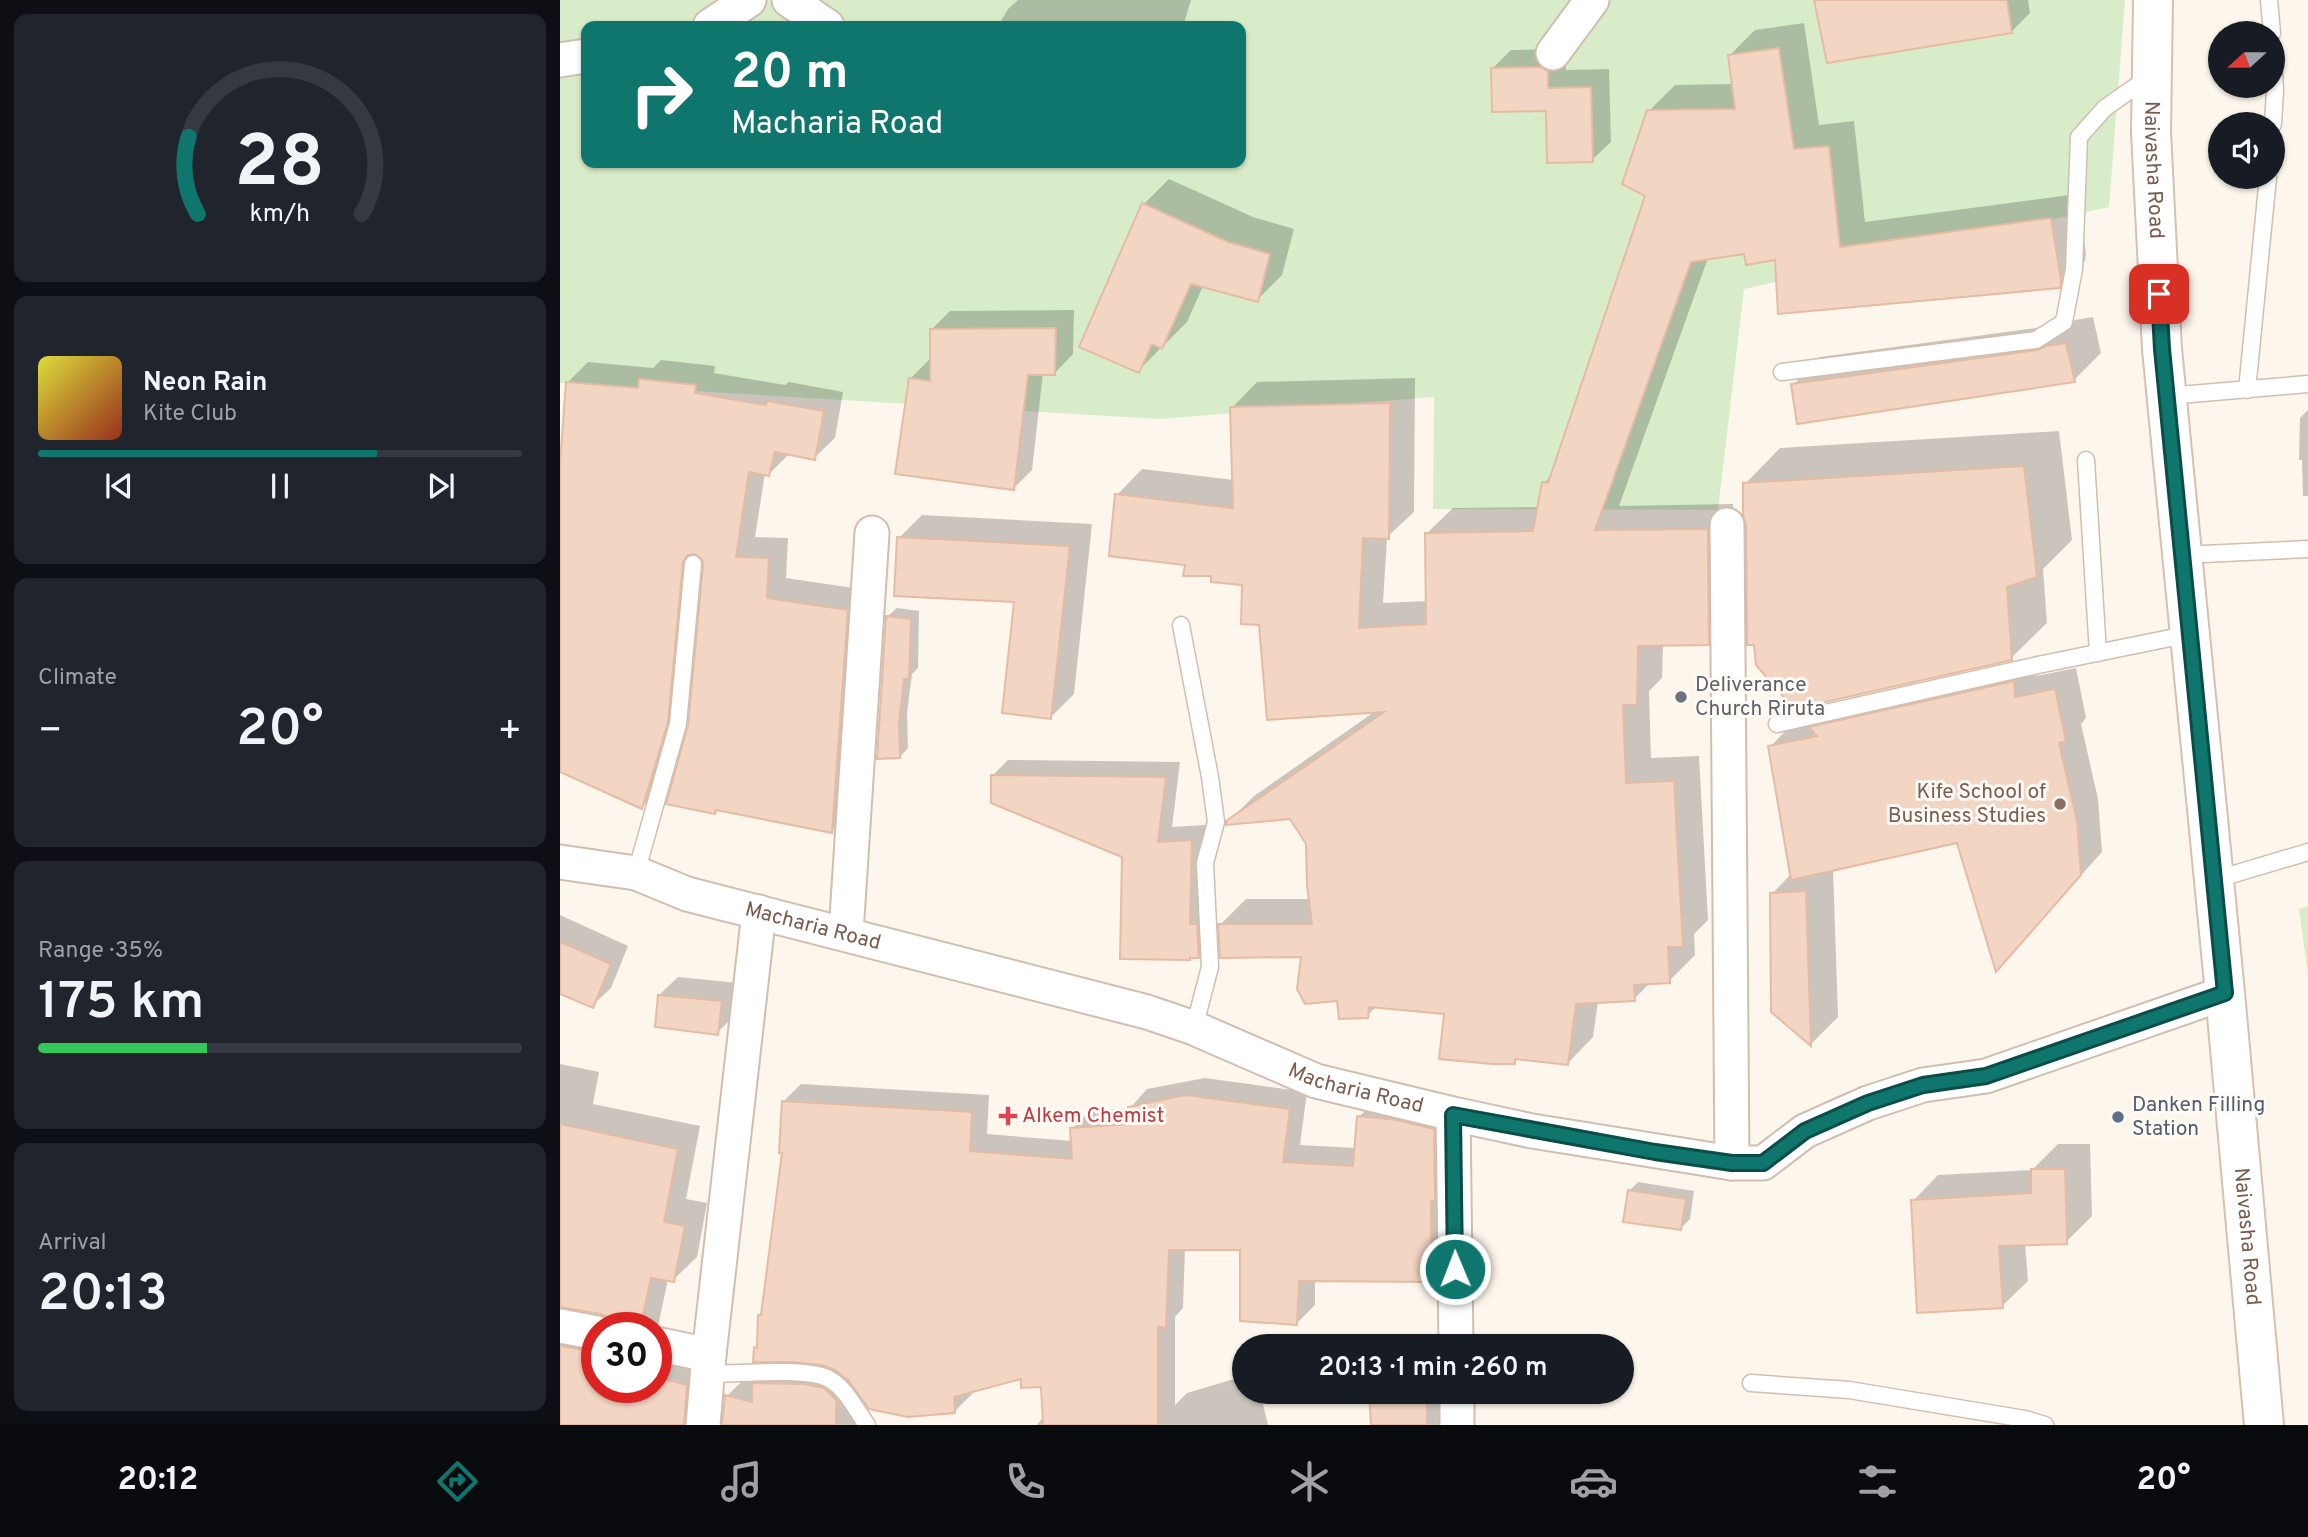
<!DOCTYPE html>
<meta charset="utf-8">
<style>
body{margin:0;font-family:Overpass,sans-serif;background:#20242c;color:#f1f3f6;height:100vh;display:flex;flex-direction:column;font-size:26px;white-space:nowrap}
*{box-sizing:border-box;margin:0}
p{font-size:23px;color:#9ea1a6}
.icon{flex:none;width:38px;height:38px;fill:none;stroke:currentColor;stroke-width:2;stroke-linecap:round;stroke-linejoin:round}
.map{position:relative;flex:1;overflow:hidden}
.details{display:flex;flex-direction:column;gap:14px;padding:14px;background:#0d0f14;width:560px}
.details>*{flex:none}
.hud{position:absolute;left:21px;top:21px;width:665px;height:147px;border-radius:14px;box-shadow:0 2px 5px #0004;background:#0f766e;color:#fff;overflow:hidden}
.needle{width:46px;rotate:249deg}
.tools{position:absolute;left:1648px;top:21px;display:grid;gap:14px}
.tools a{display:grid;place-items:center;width:77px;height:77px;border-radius:50%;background:#171b24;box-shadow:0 2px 5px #0004;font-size:35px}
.speed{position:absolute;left:21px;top:1312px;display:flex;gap:14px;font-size:35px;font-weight:700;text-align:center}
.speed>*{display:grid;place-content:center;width:91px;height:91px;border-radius:50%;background:#171b24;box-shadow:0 2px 5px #0004;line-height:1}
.speed .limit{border:10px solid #d22;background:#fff;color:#111}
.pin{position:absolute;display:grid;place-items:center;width:60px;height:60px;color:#fff;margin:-30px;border-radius:14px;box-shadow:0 4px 10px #0006}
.me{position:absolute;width:77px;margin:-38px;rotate:359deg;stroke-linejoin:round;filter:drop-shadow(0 0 5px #0008)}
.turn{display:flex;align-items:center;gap:24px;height:147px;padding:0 35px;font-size:32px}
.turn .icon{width:91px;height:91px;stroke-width:2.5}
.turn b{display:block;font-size:49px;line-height:60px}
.big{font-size:52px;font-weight:600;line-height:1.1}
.details .card{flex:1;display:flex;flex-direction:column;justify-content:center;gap:10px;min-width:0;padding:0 24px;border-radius:14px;background:#20242c}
.details .dial{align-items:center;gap:0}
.dial svg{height:182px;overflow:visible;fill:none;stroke:#363941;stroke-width:7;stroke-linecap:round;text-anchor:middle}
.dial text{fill:#f1f3f6;stroke:none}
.song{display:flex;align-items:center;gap:21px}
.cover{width:84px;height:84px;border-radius:10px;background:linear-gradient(135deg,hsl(60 70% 55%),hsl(10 70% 35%))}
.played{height:7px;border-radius:4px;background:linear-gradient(90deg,#0f766e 70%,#363941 70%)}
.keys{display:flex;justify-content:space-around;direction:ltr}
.heat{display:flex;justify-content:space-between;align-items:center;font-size:38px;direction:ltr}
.charge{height:10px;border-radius:5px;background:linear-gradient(90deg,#34c759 35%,#363941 0)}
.trip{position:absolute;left:672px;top:1334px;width:402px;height:70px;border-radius:35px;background:#171b24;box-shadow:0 2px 5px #0004;font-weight:600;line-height:70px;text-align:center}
.menu{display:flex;height:112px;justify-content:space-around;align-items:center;background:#090b0e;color:#9ea1a6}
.menu .icon{width:49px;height:49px}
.menu .current{color:#0f766e}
.menu b{font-size:32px;color:#f1f3f6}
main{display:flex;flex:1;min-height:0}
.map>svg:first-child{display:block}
</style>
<main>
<section class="details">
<div class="card dial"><svg viewBox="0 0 100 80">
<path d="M14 69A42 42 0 1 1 86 69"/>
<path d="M14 69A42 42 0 0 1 10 35" stroke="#0f766e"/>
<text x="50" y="56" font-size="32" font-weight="700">28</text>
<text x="50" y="72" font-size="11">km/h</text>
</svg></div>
<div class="card">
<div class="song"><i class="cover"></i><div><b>Neon Rain</b><p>Kite Club</p></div></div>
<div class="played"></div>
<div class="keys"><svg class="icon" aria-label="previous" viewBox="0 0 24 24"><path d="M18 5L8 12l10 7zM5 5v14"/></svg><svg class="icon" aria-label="pause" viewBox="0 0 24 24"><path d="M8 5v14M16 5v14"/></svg><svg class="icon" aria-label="next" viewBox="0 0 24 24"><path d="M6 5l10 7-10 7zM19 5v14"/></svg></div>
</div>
<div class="card"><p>Climate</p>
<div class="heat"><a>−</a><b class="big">20°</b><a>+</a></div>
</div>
<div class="card"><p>Range · 35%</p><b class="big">175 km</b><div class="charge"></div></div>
<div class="card"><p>Arrival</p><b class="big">20:13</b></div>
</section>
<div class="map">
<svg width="1748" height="1425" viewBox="0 0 1748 1425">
<rect width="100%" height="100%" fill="#fdf6ec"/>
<g fill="#d8ecc9" fill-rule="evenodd">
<path d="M 0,0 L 1565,0 L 1549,207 L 1184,289 L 1158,510 L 873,509 L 874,397 L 599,419 L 0,383 ZM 26,26 L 681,26 L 681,163 L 26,163 Z"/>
<path d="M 1748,906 L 1748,975 L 1739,909 Z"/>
</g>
<g fill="#0003">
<path d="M 458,0 L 631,0 L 625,20 L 628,26 L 438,26 L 448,9 Z"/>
<path d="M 1255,0 L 1468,0 L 1470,13 L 1452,31 Z"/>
<path d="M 1244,23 L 1259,125 L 1294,121 L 1305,222 L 1517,194 L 1526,254 L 1525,261 L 1499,287 L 1216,258 L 1185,252 L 1148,258 L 1059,506 L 1173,504 L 1174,618 L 1148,643 L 1103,644 L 1102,678 L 1089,691 L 1091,758 L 1139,756 L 1148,920 L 1134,934 L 1135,955 L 1109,981 L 1091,982 L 1074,999 L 1038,1001 L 1033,1037 L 1008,1063 L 959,1058 L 954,1062 L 885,1013 L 817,1006 L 807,1016 L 778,999 L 743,955 L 660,925 L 686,899 L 750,899 L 748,843 L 731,818 L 668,822 L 694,796 L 817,710 L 700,623 L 683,583 L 652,575 L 627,563 L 557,495 L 582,469 L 674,480 L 672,408 L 697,382 L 855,378 L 854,512 L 827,537 L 823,603 L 868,601 L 867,533 L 893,508 L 979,507 L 984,483 L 992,475 L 1087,196 L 1089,111 L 1115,85 L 1173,84 L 1170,55 L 1195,30 Z"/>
<path d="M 999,49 L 1006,52 L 1006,70 L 1049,69 L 1051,142 L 1032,160 L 988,109 L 932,69 L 951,50 Z"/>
<path d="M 609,179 L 693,217 L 734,229 L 722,275 L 697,300 L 643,286 L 627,322 L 578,371 L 584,204 Z"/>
<path d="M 514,310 L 513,354 L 495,373 L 483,373 L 472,470 L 454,488 L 350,379 L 369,360 L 372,361 L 372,329 L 390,311 Z"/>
<path d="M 1533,317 L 1541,353 L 1514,380 L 1233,385 L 1260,357 L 1506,324 L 1515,320 Z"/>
<path d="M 101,360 L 155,366 L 154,373 L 225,385 L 229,382 L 283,392 L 275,438 L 254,458 L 230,453 L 209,474 L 205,473 L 195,537 L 228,538 L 226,578 L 307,590 L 292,811 L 272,831 L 130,725 L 145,565 L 141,550 L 127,701 L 102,787 L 82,807 L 0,769 L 0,449 L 3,450 L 8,382 L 28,362 L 93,368 Z"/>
<path d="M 1748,410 L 1748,496 L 1743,496 L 1742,460 L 1739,460 L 1740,418 Z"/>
<path d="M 1499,431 L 1512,540 L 1483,569 L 1487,623 L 1451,658 L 1195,643 L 1185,484 L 1220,448 Z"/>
<path d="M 362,515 L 532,524 L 514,694 L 491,717 L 456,600 L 339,538 Z"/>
<path d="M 337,608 L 359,611 L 358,668 L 352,674 L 347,713 L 348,748 L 340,757 L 328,616 Z"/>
<path d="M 1475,661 L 1476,676 L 1516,668 L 1526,718 L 1521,724 L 1538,799 L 1542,852 L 1437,969 L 1398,841 L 1273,869 L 1278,1017 L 1251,1044 L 1213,1012 L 1212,894 L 1231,874 L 1210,747 L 1231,725 Z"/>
<path d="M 448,760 L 620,762 L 612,827 L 646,825 L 645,909 L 654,941 L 638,956 L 564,856 L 433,775 Z"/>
<path d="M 0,915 L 68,946 L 51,988 L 32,1006 L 0,992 Z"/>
<path d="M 118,977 L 179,983 L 176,1014 L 157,1033 L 99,995 Z"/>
<path d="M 0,1064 L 39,1072 L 33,1104 L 140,1126 L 126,1199 L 147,1203 L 137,1257 L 113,1280 L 108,1279 L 96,1336 L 96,1328 L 57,1328 L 50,1317 L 41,1312 L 4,1305 L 11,1318 L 37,1328 L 37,1388 L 96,1388 L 96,1348 L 150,1362 L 155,1417 L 164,1421 L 167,1396 L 190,1373 L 202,1376 L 218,1360 L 195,1348 L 199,1344 L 199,1316 L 203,1312 L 224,1152 L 223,1102 L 241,1084 L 429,1095 L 427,1134 L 512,1141 L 512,1129 L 530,1111 L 570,1108 L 587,1089 L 645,1078 L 747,1092 L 740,1145 L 796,1148 L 799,1117 L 817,1099 L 891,1112 L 889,1262 L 872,1280 L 755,1279 L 755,1305 L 737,1323 L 682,1249 L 625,1248 L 623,1308 L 615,1317 L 615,1405 L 627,1393 L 684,1376 L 684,1391 L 700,1391 L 708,1425 L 477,1425 L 494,1403 L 483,1385 L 462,1377 L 412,1390 L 412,1394 L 395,1411 L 299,1392 L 298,1425 L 0,1425 Z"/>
<path d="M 1498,1144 L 1530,1144 L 1532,1216 L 1506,1242 L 1465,1243 L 1468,1281 L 1442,1306 L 1353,1201 L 1378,1175 L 1472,1170 Z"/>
<path d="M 1078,1182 L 1134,1191 L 1130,1219 L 1121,1228 L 1069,1191 Z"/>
<path d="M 810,1391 L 881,1391 L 881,1425 L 811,1425 Z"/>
</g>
<g fill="#f3d5c3" stroke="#e6bba3" stroke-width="2">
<path d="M 1254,0 L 1447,0 L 1452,33 L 1267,63 Z"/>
<path d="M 1219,48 L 1234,149 L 1269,146 L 1280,247 L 1491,218 L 1501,280 L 1500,288 L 1218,314 L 1215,260 L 1186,265 L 1184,254 L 1131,262 L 1035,530 L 1148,529 L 1149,645 L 1078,646 L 1077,705 L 1063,705 L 1066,783 L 1114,781 L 1123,947 L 1108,947 L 1110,983 L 1074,985 L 1075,1001 L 1016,1004 L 1008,1065 L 955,1059 L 955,1064 L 932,1064 L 879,1059 L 884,1014 L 809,1007 L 808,1018 L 779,1019 L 777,1001 L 745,1004 L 737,989 L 741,957 L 660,958 L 658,924 L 752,924 L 747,885 L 746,844 L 730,819 L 666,825 L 666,821 L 824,712 L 707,720 L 699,625 L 681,624 L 682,585 L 651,582 L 651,576 L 623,576 L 625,565 L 549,556 L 555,494 L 673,508 L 670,407 L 830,403 L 829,539 L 803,538 L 799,628 L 866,624 L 865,533 L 973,531 L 982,482 L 988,483 L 1085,196 L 1062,184 L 1087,110 L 1175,109 L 1168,55 Z"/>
<path d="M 980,67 L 988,71 L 988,88 L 1031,87 L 1033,162 L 987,163 L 986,111 L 932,112 L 931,68 Z"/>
<path d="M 582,203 L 668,242 L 710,254 L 698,302 L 631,284 L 602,349 L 592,344 L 579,373 L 519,347 Z"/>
<path d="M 496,328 L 495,375 L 468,375 L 454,490 L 335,474 L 349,378 L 370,381 L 370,329 Z"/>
<path d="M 1506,343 L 1515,382 L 1237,424 L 1231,384 L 1477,350 L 1486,346 Z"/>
<path d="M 79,379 L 136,385 L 135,393 L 206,405 L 207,401 L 264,411 L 255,460 L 215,452 L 209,476 L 189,472 L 176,557 L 209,558 L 207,598 L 288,610 L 272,833 L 156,810 L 155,814 L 106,804 L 128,725 L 143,565 L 142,559 L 135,554 L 128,555 L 123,562 L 108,722 L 82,809 L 0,772 L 0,463 L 6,382 L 78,388 Z"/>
<path d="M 1464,466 L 1477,577 L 1447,587 L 1452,660 L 1234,709 L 1196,665 L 1194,645 L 1187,645 L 1186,525 L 1183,515 L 1183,483 Z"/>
<path d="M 337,537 L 510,546 L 491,719 L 442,713 L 454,602 L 334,596 Z"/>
<path d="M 326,616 L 351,619 L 349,679 L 344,679 L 339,723 L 340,758 L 317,759 Z"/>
<path d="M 1454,681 L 1455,697 L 1495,689 L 1506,741 L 1499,743 L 1517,821 L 1521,875 L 1436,972 L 1397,843 L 1231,880 L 1208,746 L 1257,736 L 1249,727 Z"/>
<path d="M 431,775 L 606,777 L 598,842 L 632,840 L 630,924 L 637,924 L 639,958 L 630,958 L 630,960 L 560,959 L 562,857 L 431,803 Z"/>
<path d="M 1246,891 L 1251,1046 L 1211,1012 L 1210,893 Z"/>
<path d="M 0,942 L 51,964 L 33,1008 L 0,994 Z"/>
<path d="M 98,995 L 162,1001 L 158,1035 L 95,1027 Z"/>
<path d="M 626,1095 L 730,1109 L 723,1162 L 793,1166 L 797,1116 L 837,1120 L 874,1129 L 875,1201 L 871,1201 L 872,1282 L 739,1281 L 737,1325 L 680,1321 L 680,1250 L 609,1250 L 606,1328 L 598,1327 L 598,1425 L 483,1425 L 481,1387 L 461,1388 L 461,1379 L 394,1397 L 395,1413 L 348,1417 L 309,1409 L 288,1380 L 275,1370 L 262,1365 L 229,1362 L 193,1362 L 194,1347 L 197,1348 L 198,1315 L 201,1315 L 222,1153 L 219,1153 L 222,1101 L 412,1112 L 410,1151 L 512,1159 L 510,1128 L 571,1124 L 568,1107 Z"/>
<path d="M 0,1124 L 118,1149 L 104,1222 L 125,1226 L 114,1282 L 91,1278 L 80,1328 L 55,1328 L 50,1319 L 41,1314 L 0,1307 Z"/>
<path d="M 1471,1169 L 1505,1169 L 1507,1244 L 1439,1246 L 1443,1308 L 1357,1313 L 1351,1200 L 1471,1193 Z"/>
<path d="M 1068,1190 L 1126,1199 L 1121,1230 L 1063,1222 Z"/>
<path d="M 0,1346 L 37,1352 L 37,1388 L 96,1388 L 96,1377 L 127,1385 L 124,1425 L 0,1425 Z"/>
<path d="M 192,1383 L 244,1384 L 264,1388 L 280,1404 L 276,1403 L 276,1425 L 162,1425 L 165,1395 L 192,1402 Z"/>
<path d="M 809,1391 L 867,1391 L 867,1425 L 811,1425 Z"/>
</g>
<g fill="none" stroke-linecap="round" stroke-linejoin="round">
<g stroke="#d1beb0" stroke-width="19">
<g id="lane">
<path d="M 1709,0 L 1712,33"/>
<path d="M 1713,124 L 1715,90 L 1713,57"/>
<path d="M 1222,372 L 1476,340 L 1504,322 L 1514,269 L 1519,137 L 1545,108 L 1589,77"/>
<path d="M 1687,390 L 1708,177"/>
<path d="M 1607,396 L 1748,384"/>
<path d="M 1526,460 L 1538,653"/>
<path d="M 1623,555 L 1748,549"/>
<path d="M 621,625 L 650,777 L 656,822 L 645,863 L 650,967 L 634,1028"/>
<path d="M 1217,724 L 1478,665 L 1630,634"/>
<path d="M 76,873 L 118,724 L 133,564"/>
<path d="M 1654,880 L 1748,852"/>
<path d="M 148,1374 C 174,1374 248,1367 269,1379 C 286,1388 296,1410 307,1425"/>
<path d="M 1191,1383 L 1289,1390 L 1465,1419 L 1485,1425"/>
</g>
</g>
<g stroke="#d1beb0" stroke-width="37">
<g id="street">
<path d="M 229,0 L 267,26"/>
<path d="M 150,26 L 189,0"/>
<path d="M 993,53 L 1032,0"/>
<path d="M 0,60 L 26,56"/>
<path d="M 1167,525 L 1172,1163"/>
<path id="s1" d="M 0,862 L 76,873 L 127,894 L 587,1012 L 634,1028 L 756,1081 L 893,1114 L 972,1131 L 1172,1163 L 1203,1163 L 1245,1131 L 1308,1103 L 1363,1085 L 1426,1076 L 1665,993"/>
<path d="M 286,933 L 312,533"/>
<path d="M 893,1114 L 896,1346"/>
<path d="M 0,1326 L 37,1333"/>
<path d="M 96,1344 L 149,1355"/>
<path d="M 897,1391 L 897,1425"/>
<path d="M 143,1425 L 149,1355 L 199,912"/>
</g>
</g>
<g stroke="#d6c0b0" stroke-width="42">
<g id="secondary">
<path id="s2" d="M 1593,0 L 1591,132 L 1602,349 L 1665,993 L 1704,1425"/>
</g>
</g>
<use href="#lane" stroke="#fff" stroke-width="16"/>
<use href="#street" stroke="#fff" stroke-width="33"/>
<use href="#secondary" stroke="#fff" stroke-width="38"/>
</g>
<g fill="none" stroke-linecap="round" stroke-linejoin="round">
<g stroke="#0a4d48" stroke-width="18">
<path id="route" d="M 895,1269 L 893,1115 L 1095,1152 L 1172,1163 L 1203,1163 L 1245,1131 L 1308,1103 L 1363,1085 L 1426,1076 L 1665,993 L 1602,349 L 1599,294"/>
</g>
<use href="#route" stroke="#0f766e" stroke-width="12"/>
</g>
<circle fill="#6b7280" stroke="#fffaf3" stroke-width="2.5" cx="1121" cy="697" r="7"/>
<circle fill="#8d6e63" stroke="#fffaf3" stroke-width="2.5" cx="1500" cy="804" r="7"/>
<path fill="#e0444e" stroke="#fffaf3" stroke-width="2.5" d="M444.5 1105.5h7v7h7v7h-7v7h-7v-7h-7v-7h7z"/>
<circle fill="#5c6f8a" stroke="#fffaf3" stroke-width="2.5" cx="1558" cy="1117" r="7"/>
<g text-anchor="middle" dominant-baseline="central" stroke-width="6" stroke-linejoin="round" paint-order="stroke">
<g font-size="21" fill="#7a5c4d" stroke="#fffaf3">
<text stroke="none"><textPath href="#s2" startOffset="170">Naivasha Road</textPath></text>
<text stroke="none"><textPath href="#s1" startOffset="262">Macharia Road</textPath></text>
<text stroke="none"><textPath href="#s1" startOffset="830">Macharia Road</textPath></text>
<text stroke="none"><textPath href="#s2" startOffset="1241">Naivasha Road</textPath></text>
</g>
<g font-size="21" fill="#5b616d" stroke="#fffaf3" text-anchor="start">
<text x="1135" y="685">Deliverance<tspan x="1135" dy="24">Church Riruta</tspan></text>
</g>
<g font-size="21" fill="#785e54" stroke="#fffaf3" text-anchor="end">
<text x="1486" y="792">Kife School of<tspan x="1486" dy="24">Business Studies</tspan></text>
</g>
<g font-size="21" fill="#4e5e75" stroke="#fffaf3" text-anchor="start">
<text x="1572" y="1105">Danken Filling<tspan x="1572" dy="24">Station</tspan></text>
</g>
<g font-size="21" fill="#be3a42" stroke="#fffaf3" text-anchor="start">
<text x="462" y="1116">Alkem Chemist</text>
</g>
</g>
</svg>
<div class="tools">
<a><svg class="needle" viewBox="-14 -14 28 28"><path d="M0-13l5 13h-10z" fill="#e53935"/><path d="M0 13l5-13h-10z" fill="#9ea1a6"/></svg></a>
<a><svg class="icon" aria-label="sound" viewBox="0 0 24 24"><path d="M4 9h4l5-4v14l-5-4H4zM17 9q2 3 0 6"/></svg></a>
</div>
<div class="speed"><div class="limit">30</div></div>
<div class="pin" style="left:1599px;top:294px;background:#d93025"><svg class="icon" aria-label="arrive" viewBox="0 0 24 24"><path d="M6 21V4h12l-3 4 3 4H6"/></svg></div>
<svg class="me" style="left:895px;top:1269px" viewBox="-20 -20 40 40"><circle r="17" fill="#0f766e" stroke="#fff" stroke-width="3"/><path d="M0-11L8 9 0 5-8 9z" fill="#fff"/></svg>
<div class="trip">20:13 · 1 min · 260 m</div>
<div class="hud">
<div class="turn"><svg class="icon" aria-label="right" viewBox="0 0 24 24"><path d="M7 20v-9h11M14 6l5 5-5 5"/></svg><div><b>20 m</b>Macharia Road</div></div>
</div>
</div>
</main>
<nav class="menu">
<b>20:12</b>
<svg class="icon current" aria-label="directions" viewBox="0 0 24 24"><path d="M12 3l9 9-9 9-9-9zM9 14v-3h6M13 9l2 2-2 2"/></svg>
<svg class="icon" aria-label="music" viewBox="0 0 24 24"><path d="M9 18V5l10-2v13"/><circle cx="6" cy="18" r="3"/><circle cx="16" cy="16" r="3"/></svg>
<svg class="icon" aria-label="phone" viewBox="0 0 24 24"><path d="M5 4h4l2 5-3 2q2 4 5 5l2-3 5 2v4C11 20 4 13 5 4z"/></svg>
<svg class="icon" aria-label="climate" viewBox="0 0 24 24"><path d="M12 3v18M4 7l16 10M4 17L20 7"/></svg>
<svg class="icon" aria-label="car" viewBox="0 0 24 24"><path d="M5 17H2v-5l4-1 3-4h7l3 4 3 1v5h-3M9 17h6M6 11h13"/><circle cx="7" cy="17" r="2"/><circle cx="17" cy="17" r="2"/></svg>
<svg class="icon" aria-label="filters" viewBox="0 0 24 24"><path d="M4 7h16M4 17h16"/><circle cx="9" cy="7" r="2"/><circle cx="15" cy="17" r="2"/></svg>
<b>20°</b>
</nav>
